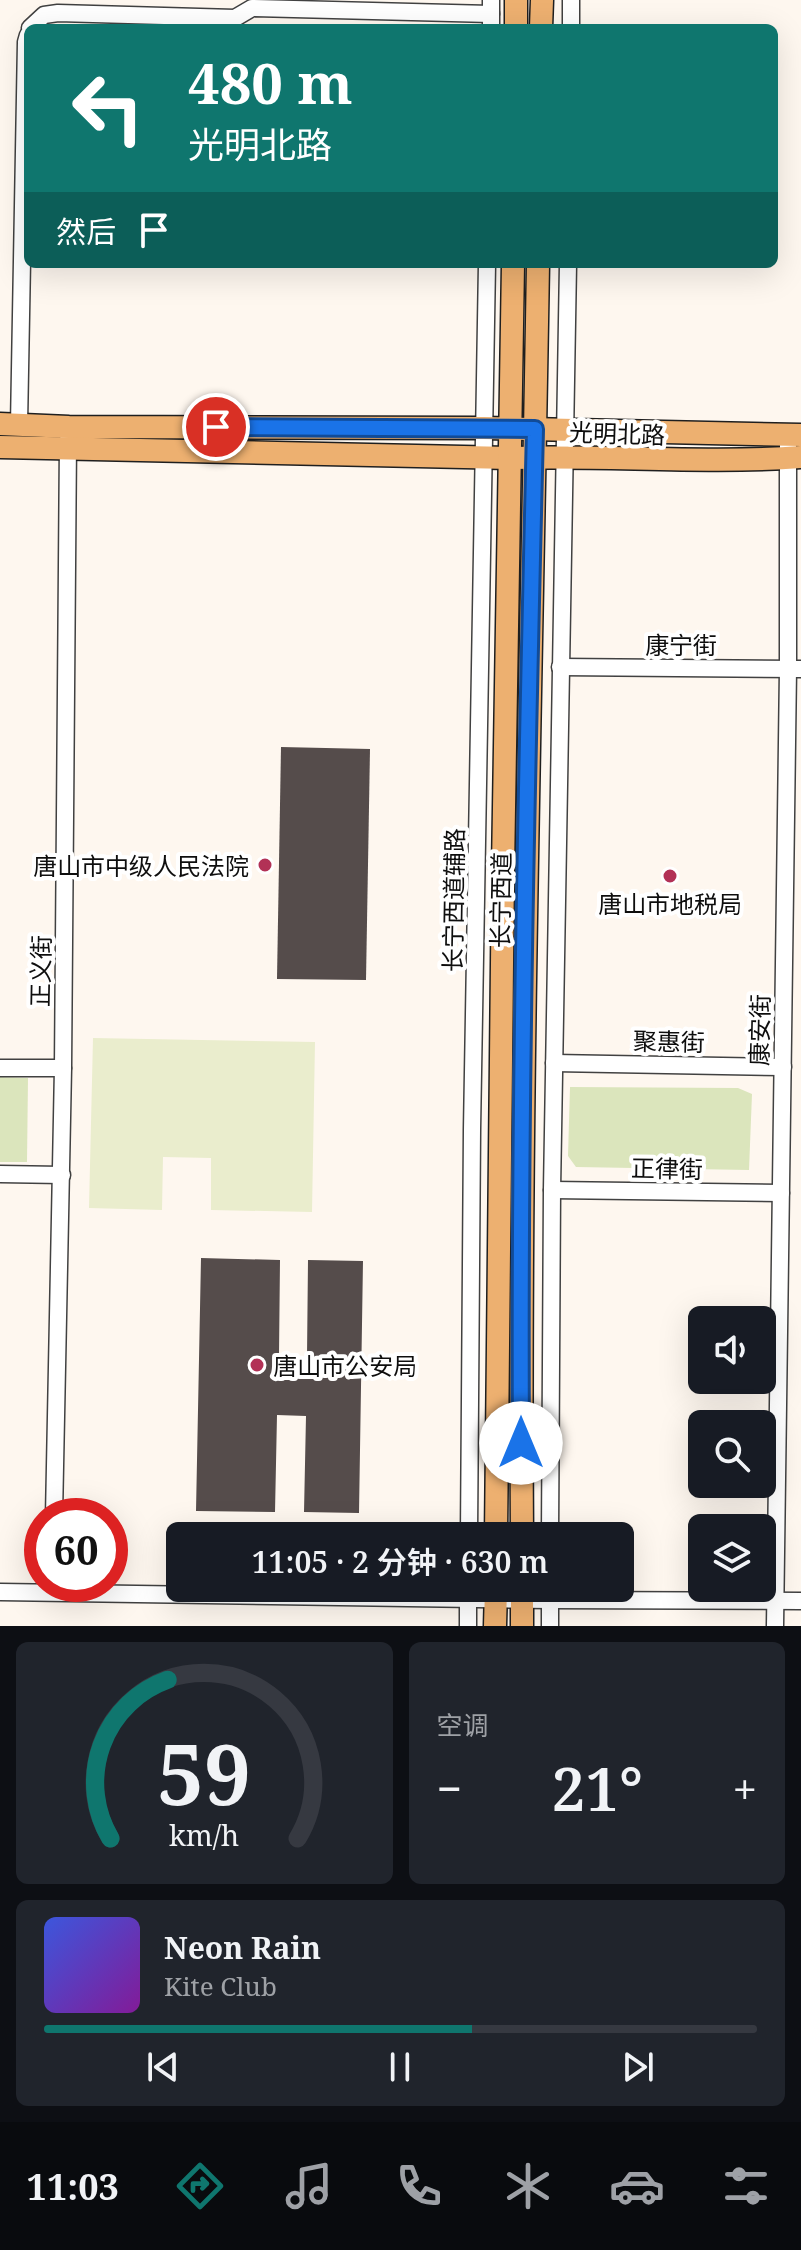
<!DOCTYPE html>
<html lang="zh">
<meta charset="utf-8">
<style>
body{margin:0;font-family:"Noto Serif","Noto Sans SC",serif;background:#20242c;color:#f1f3f6;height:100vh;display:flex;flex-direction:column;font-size:30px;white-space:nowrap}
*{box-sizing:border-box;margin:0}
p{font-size:26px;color:#9ea1a6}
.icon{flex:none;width:44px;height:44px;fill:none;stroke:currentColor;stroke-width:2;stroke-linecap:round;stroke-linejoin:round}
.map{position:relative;height:1626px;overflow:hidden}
.sheet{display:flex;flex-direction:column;gap:16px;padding:16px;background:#0d0f14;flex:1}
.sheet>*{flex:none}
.banner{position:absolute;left:24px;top:24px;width:754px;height:244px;border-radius:12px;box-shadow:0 8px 32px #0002;background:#0f766e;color:#fff;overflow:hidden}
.buttons{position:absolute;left:688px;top:1306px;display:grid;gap:16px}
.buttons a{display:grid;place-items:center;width:88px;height:88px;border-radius:12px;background:#171b24;box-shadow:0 8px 32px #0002;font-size:40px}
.speed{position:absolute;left:24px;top:1498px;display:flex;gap:16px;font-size:40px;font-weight:700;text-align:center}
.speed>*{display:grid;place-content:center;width:104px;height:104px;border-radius:50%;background:#171b24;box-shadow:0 8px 32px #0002;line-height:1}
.speed .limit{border:12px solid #d22;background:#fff;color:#111}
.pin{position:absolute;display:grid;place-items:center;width:68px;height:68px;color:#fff;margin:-34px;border:4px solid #fff;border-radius:50%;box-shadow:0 2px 8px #0007}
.me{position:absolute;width:88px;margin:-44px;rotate:0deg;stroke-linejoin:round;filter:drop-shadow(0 0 6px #0008)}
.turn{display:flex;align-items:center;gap:28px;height:168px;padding:0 32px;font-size:36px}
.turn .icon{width:104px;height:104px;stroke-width:2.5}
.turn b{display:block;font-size:56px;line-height:68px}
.then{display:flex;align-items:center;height:76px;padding:0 32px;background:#0003;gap:16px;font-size:30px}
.big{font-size:60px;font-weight:600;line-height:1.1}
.sheet .card{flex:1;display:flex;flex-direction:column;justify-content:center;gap:12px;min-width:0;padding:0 28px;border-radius:12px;background:#20242c}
.sheet .dial{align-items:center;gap:0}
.dial svg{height:208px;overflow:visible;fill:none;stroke:#363941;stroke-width:7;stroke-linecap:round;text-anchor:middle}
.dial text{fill:#f1f3f6;stroke:none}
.song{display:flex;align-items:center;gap:24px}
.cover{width:96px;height:96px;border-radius:12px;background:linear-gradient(135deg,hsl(230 70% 55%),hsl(290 70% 35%))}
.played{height:8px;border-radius:4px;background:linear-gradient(90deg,#0f766e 60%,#363941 60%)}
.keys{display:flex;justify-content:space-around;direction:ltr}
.heat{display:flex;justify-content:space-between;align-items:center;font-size:44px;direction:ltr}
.sheet .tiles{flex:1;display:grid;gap:16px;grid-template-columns:1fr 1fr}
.card:last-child{grid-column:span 2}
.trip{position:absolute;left:166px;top:1522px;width:468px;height:80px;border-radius:12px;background:#171b24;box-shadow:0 8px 32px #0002;font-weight:600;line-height:80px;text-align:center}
.dock{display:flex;height:128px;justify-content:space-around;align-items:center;background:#090b0e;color:#9ea1a6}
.dock .icon{width:56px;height:56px}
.dock .selected{color:#0f766e}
.dock b{font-size:36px;color:#f1f3f6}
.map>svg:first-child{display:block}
</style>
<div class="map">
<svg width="801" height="1626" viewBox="0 0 801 1626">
<rect width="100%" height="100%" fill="#fef7ef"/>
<g fill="#dbe5bc">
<path d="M 0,1077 L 28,1078 L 27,1162 L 0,1162 Z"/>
<path d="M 570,1087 L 738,1088 L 752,1094 L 749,1170 L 576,1167 L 568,1156 Z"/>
</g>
<path fill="#eaedcd" d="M 93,1038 L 315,1042 L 312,1212 L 211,1210 L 211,1158 L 163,1157 L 162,1210 L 89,1208 Z"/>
<g fill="#554c4b">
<path d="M 281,747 L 370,749 L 366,980 L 277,979 Z"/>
<path d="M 201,1258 L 280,1260 L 279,1356 L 307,1357 L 308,1260 L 363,1261 L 359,1513 L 304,1512 L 306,1416 L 277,1415 L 275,1512 L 196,1511 Z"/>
</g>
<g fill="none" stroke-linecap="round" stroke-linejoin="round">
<g stroke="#414141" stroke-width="19">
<g id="minor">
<path d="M 30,28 L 44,15 L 58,13 L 235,18 L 252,8 L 491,14"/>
<path d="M 491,28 L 491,0"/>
<path d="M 571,28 L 571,0"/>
<path d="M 19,425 L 26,42 L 28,35"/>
<path d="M 560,667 L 801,669"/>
<path d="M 554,1063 L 783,1067"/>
<path d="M 0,1068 L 63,1068"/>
<path d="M 0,1174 L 62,1175"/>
<path d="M 552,1190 L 781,1193"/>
<path d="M 54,1516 L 63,1068 L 68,440"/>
<path d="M 469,1536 L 472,1130 L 487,264"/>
<path d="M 550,1536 L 552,1190 L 568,264"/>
<path d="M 468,1590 L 468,1626"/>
<path d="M 0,1592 L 550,1600 L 801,1601"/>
<path d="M 550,1626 L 550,1588"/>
<path d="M 775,1626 L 788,669 L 788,434"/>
</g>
</g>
<g stroke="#1f1f1f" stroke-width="25">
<g id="major">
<path d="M 516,28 L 516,0"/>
<path d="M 541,28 L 542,0"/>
<path d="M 0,424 L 69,427 L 483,428 L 801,435"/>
<path d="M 0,447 L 510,458 C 607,455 704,464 801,457"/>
<path d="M 496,1536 L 503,868 L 513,264"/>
<path d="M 522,1536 C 519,1112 531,688 538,264"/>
<path d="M 495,1626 L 496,1588"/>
<path d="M 522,1626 L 522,1588"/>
</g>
</g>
<use href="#minor" stroke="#fff" stroke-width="16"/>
<use href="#major" stroke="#edb070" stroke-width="22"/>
</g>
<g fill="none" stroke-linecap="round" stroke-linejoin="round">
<g stroke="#114b97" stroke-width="20">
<path id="route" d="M 216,427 L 535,429 C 527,767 519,1105 521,1443"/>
</g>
<use href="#route" stroke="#1a73e8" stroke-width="14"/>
</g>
<g fill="#b23156" stroke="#fff" stroke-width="3">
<circle cx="265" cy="865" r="8"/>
<circle cx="670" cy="876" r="8"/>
<circle cx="257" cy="1365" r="8"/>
</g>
<g text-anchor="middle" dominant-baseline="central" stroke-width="8" stroke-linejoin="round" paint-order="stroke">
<g font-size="24" fill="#0e0e0e" stroke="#fff">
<text transform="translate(617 433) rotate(2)">光明北路</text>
<text x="681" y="644">康宁街</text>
<text transform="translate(453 900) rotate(-89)">长宁西道辅路</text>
<text transform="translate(500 900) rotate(-89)">长宁西道</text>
<text transform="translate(40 971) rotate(-89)">正义街</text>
<text transform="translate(759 1030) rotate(-89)">康安街</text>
<text transform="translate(669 1041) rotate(1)">聚惠街</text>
<text transform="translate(667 1168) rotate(1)">正律街</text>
</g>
<g font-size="24" fill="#0e0e0e" stroke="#fff" text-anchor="end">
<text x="249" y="865">唐山市中级人民法院</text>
<text x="670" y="903" text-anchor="middle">唐山市地税局</text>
<text x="273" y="1365" text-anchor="start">唐山市公安局</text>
</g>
</g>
</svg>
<div class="buttons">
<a><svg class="icon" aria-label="sound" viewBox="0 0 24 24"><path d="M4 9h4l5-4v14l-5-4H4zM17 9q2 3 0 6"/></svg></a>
<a><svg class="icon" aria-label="search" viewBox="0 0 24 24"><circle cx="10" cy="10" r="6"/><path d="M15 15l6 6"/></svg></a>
<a><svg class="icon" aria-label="layers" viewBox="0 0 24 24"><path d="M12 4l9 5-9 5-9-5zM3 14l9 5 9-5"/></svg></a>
</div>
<div class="speed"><div class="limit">60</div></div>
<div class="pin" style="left:216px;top:427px;background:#d93025"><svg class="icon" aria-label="arrive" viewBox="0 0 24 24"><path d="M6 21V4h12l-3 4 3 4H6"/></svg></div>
<svg class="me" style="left:521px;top:1443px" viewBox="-20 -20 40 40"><circle r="19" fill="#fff"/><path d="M0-13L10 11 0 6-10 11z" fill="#1a73e8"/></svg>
<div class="trip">11:05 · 2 分钟 · 630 m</div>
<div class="banner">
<div class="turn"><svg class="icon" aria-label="left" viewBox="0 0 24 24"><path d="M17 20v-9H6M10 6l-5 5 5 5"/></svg><div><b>480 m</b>光明北路</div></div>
<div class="then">然后<svg class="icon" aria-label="arrive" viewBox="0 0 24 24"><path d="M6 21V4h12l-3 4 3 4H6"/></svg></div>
</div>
</div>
<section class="sheet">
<div class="tiles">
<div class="card dial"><svg viewBox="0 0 100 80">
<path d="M14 69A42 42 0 1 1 86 69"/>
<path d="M14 69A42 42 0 0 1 36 8" stroke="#0f766e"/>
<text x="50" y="56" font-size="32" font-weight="700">59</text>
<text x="50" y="72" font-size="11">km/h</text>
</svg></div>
<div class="card"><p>空调</p>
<div class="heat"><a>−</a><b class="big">21°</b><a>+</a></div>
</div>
<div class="card">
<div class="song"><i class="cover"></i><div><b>Neon Rain</b><p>Kite Club</p></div></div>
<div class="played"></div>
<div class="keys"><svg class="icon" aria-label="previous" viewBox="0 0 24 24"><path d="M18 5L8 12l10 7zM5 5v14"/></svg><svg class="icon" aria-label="pause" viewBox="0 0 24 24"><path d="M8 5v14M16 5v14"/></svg><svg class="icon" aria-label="next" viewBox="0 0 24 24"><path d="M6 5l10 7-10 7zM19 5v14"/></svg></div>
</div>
</div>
</section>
<nav class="dock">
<b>11:03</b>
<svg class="icon selected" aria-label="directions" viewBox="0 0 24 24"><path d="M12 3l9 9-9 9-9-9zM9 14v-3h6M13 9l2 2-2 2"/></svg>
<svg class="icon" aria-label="music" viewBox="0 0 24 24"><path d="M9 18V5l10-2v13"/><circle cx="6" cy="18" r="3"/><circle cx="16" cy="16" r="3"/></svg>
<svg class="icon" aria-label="phone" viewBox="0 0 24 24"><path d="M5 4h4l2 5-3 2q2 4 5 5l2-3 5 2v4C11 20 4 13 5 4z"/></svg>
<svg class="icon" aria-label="climate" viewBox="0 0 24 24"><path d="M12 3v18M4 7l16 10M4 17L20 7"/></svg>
<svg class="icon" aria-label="car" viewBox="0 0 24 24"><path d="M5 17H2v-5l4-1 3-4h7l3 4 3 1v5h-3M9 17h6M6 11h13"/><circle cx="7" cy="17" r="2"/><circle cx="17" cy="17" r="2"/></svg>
<svg class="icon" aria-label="filters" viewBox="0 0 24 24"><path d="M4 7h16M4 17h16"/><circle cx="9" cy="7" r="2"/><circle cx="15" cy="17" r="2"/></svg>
</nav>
